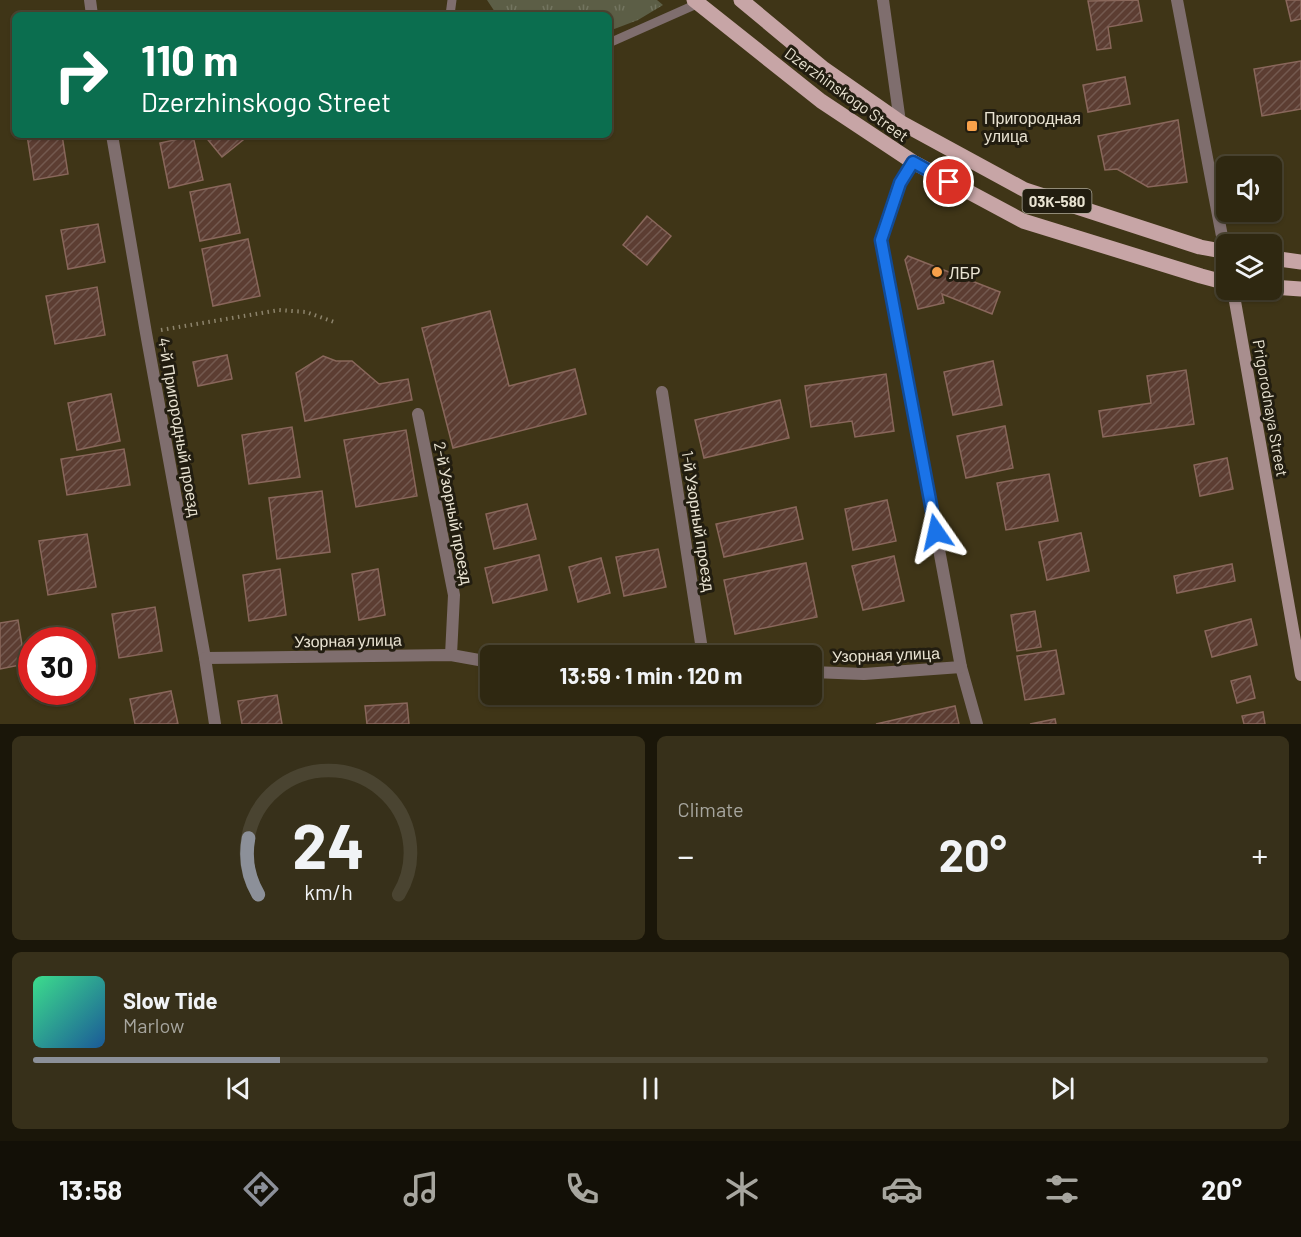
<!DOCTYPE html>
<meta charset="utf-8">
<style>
body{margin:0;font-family:Barlow,sans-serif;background:#37301a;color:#f1f3f6;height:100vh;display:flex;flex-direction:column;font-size:22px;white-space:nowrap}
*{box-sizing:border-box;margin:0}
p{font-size:20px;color:#a7a69f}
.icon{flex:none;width:33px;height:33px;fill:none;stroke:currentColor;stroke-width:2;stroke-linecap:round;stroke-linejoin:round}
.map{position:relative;height:724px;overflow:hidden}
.side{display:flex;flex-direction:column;gap:12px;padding:12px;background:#1a1609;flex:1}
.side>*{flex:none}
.top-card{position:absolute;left:12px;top:12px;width:600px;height:126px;border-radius:9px;box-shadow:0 2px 4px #0004,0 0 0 2px #4a4431;background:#0b6e4f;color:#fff;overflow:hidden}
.controls{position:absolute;left:1216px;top:156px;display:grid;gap:12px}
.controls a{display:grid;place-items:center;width:66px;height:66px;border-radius:9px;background:#2f2811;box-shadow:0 2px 4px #0004,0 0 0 2px #4a4431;font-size:30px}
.speed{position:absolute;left:18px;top:627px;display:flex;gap:12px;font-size:30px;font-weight:700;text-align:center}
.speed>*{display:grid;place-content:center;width:78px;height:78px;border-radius:50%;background:#2f2811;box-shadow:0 2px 4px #0004,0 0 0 2px #4a4431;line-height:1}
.speed .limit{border:9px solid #d22;background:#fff;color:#111}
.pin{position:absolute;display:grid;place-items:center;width:51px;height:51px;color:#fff;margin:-26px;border:3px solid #fff;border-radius:50%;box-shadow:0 2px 6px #0007}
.me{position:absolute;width:66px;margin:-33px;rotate:349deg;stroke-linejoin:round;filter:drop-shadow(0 0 4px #0008)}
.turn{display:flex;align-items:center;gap:21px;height:126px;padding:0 30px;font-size:27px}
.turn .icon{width:78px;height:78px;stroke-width:2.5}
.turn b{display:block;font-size:42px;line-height:51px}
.big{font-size:45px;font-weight:700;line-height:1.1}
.side .widget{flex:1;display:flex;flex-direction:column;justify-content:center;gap:9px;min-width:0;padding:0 21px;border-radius:9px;background:#37301a}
.side .dial{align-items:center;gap:0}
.dial svg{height:156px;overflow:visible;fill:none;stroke:#4a4431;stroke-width:7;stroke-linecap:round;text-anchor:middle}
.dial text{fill:#f1f3f6;stroke:none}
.song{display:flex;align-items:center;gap:18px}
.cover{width:72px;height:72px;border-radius:9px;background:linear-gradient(135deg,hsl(150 70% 55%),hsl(210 70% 35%))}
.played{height:6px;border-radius:3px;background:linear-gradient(90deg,#8c9099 20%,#4a4431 20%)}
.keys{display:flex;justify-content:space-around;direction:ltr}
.heat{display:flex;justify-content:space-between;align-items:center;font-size:33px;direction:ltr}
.side .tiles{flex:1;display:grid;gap:12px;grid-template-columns:1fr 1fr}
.widget:last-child{grid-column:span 2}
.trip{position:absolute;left:480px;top:645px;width:342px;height:60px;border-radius:9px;background:#2f2811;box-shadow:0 2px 4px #0004,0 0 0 2px #4a4431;font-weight:700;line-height:60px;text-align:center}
.tab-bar{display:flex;height:96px;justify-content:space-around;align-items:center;background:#131007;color:#a7a69f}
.tab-bar .icon{width:42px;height:42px}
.tab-bar .active{color:#8c9099}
.tab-bar b{font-size:27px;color:#f1f3f6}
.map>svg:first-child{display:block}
</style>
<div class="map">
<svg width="1301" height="724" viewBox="0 0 1301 724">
<defs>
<pattern id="grass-tufts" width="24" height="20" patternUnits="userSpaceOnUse" patternTransform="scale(1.5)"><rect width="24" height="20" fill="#5c5e46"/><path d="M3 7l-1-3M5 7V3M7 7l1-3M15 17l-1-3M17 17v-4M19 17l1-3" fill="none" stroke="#737560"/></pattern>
<pattern id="building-hatch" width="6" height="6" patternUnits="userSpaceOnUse" patternTransform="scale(1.5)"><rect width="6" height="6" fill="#5c3d32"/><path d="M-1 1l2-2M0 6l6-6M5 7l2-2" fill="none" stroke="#73594f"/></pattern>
</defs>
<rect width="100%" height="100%" fill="#3f3517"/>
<path fill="url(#grass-tufts)" d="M 487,0 L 657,0 L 663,5 L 638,20 L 609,31 L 609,15 L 497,15 Z"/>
<g fill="url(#building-hatch)" stroke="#89675b" stroke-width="1.5">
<path d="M 1138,0 L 1142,21 L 1108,27 L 1111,48 L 1097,50 L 1088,1 Z"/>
<path d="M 1286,0 L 1301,0 L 1301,19 L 1291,21 Z"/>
<path d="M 1301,61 L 1301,109 L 1262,116 L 1254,69 Z"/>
<path d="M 1125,77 L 1130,104 L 1088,112 L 1083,85 Z"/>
<path d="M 1178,120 L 1187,182 L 1148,187 L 1117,169 L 1105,170 L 1098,136 Z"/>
<path d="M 27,135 L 62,135 L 68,174 L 34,180 Z"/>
<path d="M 204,135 L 247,135 L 248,136 L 222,157 Z"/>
<path d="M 193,136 L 203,180 L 169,188 L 160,143 Z"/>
<path d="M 230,184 L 240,233 L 200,241 L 190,192 Z"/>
<path d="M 647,216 L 671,236 L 647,265 L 623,245 Z"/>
<path d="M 98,224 L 105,262 L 68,269 L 61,230 Z"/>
<path d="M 248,239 L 260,296 L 213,306 L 202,249 Z"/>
<path d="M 908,256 L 1000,292 L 992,314 L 942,294 L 944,303 L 918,309 L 905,260 Z"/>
<path d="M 97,287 L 105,335 L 55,344 L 46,296 Z"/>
<path d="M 490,311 L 509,386 L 575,369 L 586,414 L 453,448 L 422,328 Z"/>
<path d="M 227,355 L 232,379 L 198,386 L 193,362 Z"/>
<path d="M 323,356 L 336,361 L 352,361 L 379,384 L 408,379 L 412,400 L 305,421 L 296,373 Z"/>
<path d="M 993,361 L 1002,405 L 953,415 L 944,372 Z"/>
<path d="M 1186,370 L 1194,424 L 1103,437 L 1099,411 L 1151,403 L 1147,376 Z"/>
<path d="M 886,374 L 894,431 L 855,437 L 852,421 L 811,427 L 805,386 Z"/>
<path d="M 111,394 L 120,441 L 77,450 L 68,403 Z"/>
<path d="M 780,400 L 789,438 L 704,458 L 695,420 Z"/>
<path d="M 1005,426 L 1013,468 L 966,478 L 957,436 Z"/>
<path d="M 292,427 L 300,477 L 249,484 L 242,435 Z"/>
<path d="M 406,430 L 417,496 L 356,507 L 344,440 Z"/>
<path d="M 124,449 L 130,485 L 67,495 L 61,459 Z"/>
<path d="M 1227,458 L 1233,489 L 1200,496 L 1194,465 Z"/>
<path d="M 1049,474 L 1058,521 L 1006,530 L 997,483 Z"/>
<path d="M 322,491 L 330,552 L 277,559 L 269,498 Z"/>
<path d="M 887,500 L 896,541 L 853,550 L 845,509 Z"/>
<path d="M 527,504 L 536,539 L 494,549 L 486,514 Z"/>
<path d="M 796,507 L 803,539 L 724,557 L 716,524 Z"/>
<path d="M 1081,533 L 1089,571 L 1047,580 L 1039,542 Z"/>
<path d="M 87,534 L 96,587 L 48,595 L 39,541 Z"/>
<path d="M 658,549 L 666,587 L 624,596 L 616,557 Z"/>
<path d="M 539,555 L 547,590 L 493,603 L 485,568 Z"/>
<path d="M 894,556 L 904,601 L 863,610 L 852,566 Z"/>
<path d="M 601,558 L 610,593 L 578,602 L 569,567 Z"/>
<path d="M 806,563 L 817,617 L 735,634 L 724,580 Z"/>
<path d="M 1232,564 L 1235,581 L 1177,593 L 1174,576 Z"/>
<path d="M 280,569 L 286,615 L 249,621 L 243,575 Z"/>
<path d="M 378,569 L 385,615 L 359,620 L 352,574 Z"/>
<path d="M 155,607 L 162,651 L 119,658 L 112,614 Z"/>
<path d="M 1035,611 L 1041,647 L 1017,651 L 1011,615 Z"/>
<path d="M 1251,619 L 1257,645 L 1212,657 L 1205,631 Z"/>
<path d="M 18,620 L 25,664 L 0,669 L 0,623 Z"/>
<path d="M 1056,650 L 1064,694 L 1025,700 L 1017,656 Z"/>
<path d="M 1250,676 L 1255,698 L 1237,703 L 1231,681 Z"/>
<path d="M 171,691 L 178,724 L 135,724 L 130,699 Z"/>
<path d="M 277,695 L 282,724 L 242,724 L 238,701 Z"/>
<path d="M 407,703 L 409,724 L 367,724 L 365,706 Z"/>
<path d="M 955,706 L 959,724 L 876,724 Z"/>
<path d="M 1263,712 L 1265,724 L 1244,724 L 1242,716 Z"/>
<path d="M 1055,719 L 1056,724 L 1030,724 Z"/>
</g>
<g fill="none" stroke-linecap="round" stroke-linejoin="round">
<path stroke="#8c836b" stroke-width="4" stroke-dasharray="1.5 4.5" stroke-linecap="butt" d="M 161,330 L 279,310 L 306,312 L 337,323"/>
<g stroke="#7f6e6e" stroke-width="9">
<path d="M 450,15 L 452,0"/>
<path d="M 609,43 L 697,4"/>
</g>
<g stroke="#7f6e6e" stroke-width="12">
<path d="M 90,0 L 92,15"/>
<path d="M 883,0 L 900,122"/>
<path d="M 1177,0 L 1225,252"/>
<path d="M 112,135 L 146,333 L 205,658 L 215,724"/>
<path d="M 913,162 L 900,183 L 881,240 L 961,667 L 977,724"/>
<path d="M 662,392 L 703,656"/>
<path d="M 418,414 L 454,595 L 451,655"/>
<path d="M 205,658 L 451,655 L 490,662"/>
<path d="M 812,672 L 864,674 L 961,667"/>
</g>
<path stroke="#a88e8e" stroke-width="12" d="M 1233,290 L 1301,675"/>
<g stroke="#c7a5a6" stroke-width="15">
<path d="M 694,0 L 821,101 L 913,162 L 1023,221 L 1201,276 L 1227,283"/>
<path d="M 741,0 L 824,69 L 900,122 L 1025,190 L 1200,247 L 1227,252"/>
<path d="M 1272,258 L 1301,262"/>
<path d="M 1272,287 L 1301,289"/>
</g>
</g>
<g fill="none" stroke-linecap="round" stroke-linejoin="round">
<g stroke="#114b97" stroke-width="15">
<path id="route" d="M 936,532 L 881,240 L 900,183 L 913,162 L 949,182"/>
</g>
<use href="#route" stroke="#1a73e8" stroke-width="10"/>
</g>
<g fill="#f8a14a" stroke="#221d10" stroke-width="2">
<rect x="966" y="120" width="12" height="12" rx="3"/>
<circle cx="937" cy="272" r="6"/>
</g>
<g text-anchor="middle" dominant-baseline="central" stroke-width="6" stroke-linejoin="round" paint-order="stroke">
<rect fill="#221d10" stroke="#ada898" stroke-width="1.5" x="1022.5" y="189" width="69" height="24" rx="4.5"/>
<g font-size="15" font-weight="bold" fill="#e9e3d2">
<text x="1057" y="201">03К-580</text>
</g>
<g font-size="16" fill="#e9e3d2" stroke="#221d10">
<text transform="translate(847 94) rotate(36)">Dzerzhinskogo Street</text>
<text transform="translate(1271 408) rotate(80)">Prigorodnaya Street</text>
<text transform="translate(180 427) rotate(80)">4-й Пригородный проезд</text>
<text transform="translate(454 513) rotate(79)">2-й Узорный проезд</text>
<text transform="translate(699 521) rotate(81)">1-й Узорный проезд</text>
<text transform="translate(348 640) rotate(-1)">Узорная улица</text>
<text transform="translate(886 654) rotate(-2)">Узорная улица</text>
</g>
<g font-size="16" fill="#e9e3d2" stroke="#221d10" text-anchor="start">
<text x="984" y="117">Пригородная<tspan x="984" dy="18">улица</tspan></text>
<text x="949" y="272">ЛБР</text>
</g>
</g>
</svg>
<div class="controls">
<a><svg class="icon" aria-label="sound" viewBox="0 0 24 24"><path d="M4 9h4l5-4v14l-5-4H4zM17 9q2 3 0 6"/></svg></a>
<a><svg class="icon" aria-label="layers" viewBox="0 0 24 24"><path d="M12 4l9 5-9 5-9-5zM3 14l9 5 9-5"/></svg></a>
</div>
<div class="speed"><div class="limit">30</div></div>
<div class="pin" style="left:949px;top:182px;background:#d93025"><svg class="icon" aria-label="arrive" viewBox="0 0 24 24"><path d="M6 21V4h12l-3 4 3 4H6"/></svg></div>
<svg class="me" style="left:936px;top:532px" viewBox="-20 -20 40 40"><path d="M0-17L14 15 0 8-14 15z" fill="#1a73e8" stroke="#fff" stroke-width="4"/></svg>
<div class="trip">13:59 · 1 min · 120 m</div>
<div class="top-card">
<div class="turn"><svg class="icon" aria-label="right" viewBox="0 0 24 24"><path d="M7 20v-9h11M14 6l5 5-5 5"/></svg><div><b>110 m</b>Dzerzhinskogo Street</div></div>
</div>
</div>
<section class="side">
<div class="tiles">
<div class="widget dial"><svg viewBox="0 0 100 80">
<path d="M14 69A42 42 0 1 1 86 69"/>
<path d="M14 69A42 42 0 0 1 9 40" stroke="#8c9099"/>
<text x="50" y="56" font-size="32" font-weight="700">24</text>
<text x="50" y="72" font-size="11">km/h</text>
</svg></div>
<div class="widget"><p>Climate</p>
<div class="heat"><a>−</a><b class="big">20°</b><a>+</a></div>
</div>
<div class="widget">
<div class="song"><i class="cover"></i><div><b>Slow Tide</b><p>Marlow</p></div></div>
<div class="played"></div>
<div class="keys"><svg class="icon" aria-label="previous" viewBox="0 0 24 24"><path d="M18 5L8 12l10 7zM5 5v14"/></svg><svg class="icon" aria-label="pause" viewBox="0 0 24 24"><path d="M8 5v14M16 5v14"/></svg><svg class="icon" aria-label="next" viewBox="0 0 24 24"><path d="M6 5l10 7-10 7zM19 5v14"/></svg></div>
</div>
</div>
</section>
<nav class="tab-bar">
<b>13:58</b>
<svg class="icon active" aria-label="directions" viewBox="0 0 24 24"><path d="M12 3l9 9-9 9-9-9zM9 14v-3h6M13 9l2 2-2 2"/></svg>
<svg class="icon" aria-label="music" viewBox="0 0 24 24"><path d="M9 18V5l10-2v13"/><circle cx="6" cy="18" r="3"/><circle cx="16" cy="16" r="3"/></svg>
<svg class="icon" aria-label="phone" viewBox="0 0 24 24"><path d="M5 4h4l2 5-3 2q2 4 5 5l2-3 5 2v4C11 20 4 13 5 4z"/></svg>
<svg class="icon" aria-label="climate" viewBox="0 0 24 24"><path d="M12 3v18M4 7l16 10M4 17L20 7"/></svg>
<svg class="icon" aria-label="car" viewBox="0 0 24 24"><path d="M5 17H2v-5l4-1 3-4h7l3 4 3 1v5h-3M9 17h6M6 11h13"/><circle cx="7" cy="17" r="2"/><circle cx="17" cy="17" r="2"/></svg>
<svg class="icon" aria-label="filters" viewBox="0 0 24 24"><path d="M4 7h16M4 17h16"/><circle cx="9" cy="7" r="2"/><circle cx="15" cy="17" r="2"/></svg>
<b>20°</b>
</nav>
